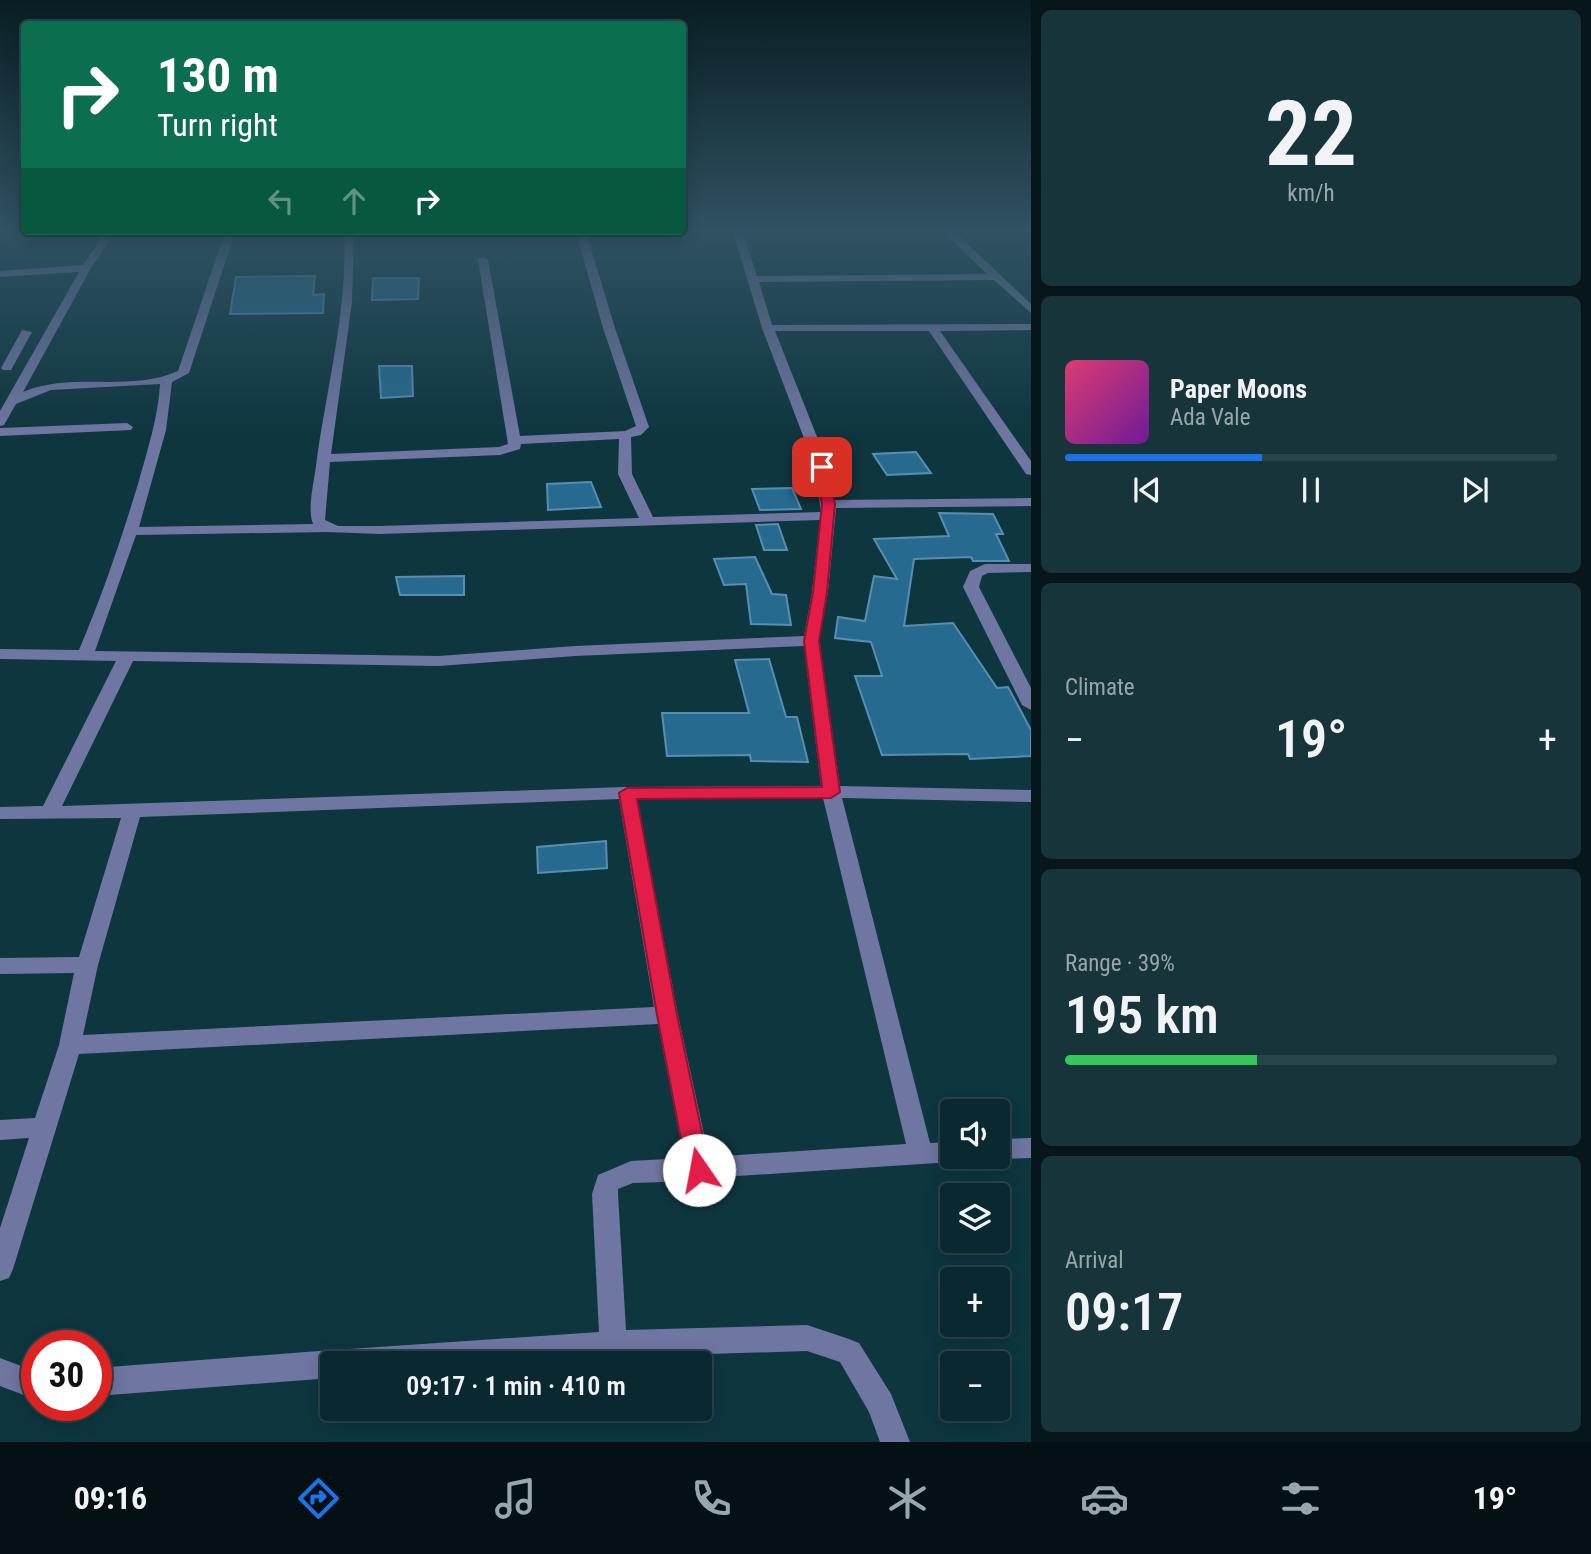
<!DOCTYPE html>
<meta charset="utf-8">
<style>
body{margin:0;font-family:"Roboto Condensed",sans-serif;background:#18343b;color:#f1f3f6;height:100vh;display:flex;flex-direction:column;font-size:26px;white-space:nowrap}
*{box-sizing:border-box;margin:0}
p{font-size:23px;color:#99a6aa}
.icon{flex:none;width:38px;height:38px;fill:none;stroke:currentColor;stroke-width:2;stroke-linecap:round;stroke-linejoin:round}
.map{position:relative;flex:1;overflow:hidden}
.side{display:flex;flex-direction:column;gap:10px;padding:10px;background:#06161a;width:560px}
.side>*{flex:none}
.banner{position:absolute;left:21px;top:21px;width:665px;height:214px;border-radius:7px;box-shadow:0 4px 18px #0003,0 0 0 2px #2a444b;background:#0b6e4f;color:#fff;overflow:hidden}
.buttons{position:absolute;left:940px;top:1099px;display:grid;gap:14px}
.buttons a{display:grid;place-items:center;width:70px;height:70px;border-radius:7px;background:#0a282f;box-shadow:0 4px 18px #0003,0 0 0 2px #2a444b;font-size:35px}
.speed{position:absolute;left:21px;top:1330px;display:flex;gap:14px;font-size:35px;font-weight:700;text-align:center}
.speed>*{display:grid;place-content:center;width:91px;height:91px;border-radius:50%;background:#0a282f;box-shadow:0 4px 18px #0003,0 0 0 2px #2a444b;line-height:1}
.speed .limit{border:10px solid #d22;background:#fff;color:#111}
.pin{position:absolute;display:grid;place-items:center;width:60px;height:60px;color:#fff;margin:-30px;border-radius:14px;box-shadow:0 4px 10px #0006}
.me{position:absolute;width:77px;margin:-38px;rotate:348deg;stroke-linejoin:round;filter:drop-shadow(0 0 5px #0008)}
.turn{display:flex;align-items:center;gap:24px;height:147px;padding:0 21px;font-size:32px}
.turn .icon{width:91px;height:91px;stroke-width:2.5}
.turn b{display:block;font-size:49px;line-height:60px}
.lanes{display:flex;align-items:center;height:66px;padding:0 21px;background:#0003;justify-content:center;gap:35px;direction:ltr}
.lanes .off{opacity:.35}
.big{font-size:52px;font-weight:600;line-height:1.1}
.side .tile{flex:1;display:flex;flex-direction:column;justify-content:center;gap:10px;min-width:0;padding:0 24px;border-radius:10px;background:#18343b}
.side .dial{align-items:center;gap:0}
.dial b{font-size:91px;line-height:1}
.song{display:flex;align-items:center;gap:21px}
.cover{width:84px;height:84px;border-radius:10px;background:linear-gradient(135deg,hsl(340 70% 55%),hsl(280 70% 35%))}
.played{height:7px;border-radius:4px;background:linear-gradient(90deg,#1a73e8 40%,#2a444b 40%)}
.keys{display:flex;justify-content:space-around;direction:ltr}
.heat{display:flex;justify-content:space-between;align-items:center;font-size:38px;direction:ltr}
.charge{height:10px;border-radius:5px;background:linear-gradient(90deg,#34c759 39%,#2a444b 0)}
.trip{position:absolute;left:320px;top:1351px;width:392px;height:70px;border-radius:7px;background:#0a282f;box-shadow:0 4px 18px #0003,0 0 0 2px #2a444b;font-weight:600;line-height:70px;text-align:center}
.menu{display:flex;height:112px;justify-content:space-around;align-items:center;background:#041013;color:#99a6aa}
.menu .icon{width:49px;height:49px}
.menu .on{color:#1a73e8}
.menu b{font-size:32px;color:#f1f3f6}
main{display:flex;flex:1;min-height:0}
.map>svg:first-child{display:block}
</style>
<main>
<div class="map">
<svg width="1031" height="1442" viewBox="0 0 1031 1442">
<rect width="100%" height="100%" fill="#0e363f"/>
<g fill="#266a90" stroke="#588eb1" stroke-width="2">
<path d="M 315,276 L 313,295 L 324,294 L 323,313 L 230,314 L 236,277 Z"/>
<path d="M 373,278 L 419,278 L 418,299 L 372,300 Z"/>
<path d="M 379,366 L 412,366 L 413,396 L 381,398 Z"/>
<path d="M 916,452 L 931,473 L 887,475 L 873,454 Z"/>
<path d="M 591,482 L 601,507 L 548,510 L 547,484 Z"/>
<path d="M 792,488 L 801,509 L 760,510 L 752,489 Z"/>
<path d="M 939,513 L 993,514 L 1003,534 L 996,534 L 1009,561 L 973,561 L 971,557 L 914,559 L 904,626 L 953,623 L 997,688 L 1008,687 L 1031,730 L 1031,756 L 970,759 L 968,754 L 882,755 L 855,676 L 882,676 L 871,642 L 835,638 L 838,617 L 865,621 L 874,576 L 897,579 L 874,539 L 949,536 Z"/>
<path d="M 778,524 L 787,550 L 764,550 L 756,525 Z"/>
<path d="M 755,557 L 772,594 L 786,595 L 791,625 L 751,624 L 746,584 L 724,585 L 714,559 Z"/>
<path d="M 464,576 L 464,595 L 400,595 L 396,577 Z"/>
<path d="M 769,659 L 786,717 L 797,717 L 808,762 L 751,761 L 750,755 L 667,756 L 662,713 L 749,713 L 735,660 Z"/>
<path d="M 606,841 L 607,868 L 538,873 L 537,847 Z"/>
</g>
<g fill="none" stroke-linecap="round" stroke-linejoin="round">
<g fill="#7076a2" fill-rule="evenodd">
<path d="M 105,232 L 115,232 L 91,268 L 23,392 C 73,371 129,393 178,371 L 225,232 L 235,232 L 189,373 L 172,382 L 166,430 L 139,527 L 313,524 C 307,509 314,482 316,466 C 326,389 348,310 344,232 L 354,232 L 352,302 L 331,454 L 499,447 L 508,444 L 478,260 L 483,257 L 488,260 L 520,436 L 625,431 L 636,426 L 603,328 L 576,232 L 586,232 L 615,328 L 649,427 L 641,435 L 631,437 L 632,474 L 653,517 L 821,512 L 815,467 L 762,328 L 733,232 L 743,232 L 757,276 L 987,274 L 944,232 L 955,232 L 1031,304 L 1031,313 L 994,280 L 759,282 L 772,325 L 1031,324 L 1031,330 L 940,331 L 1031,461 L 1031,475 L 1026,474 L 929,331 L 775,331 L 829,467 L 835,500 L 1031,498 L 1031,506 L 836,508 L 828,592 L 819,641 L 840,786 L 1031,790 L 1031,802 L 842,798 L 930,1143 L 952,1142 L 952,1157 L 962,1157 L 952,1162 L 707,1178 L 699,1181 L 633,1183 L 618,1189 L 618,1194 L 626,1330 L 807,1325 L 849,1339 L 859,1343 L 891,1394 L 910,1442 L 880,1442 L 869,1412 L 840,1362 L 807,1351 L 613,1357 L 531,1363 L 332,1363 L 332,1378 L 96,1396 L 96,1368 L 332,1350 L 339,1353 L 349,1349 L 599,1332 L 592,1194 L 598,1175 L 631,1161 L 684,1158 L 658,1024 L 79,1054 L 13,1269 L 9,1278 L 0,1281 L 0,1228 L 29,1138 L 0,1140 L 0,1120 L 35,1118 L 59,1045 L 74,973 L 0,974 L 0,958 L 79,957 L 121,818 L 0,819 L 0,807 L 43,806 L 116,661 L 0,659 L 0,649 L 79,650 C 102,596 121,540 138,484 C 147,451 158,419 160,384 L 51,390 L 16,404 L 4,425 L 0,426 L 0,411 L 79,272 L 0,277 L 0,271 L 83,265 ZM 619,439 L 618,474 L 639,518 L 380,526 L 338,526 L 325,520 L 330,462 L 500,455 L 520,449 L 521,444 ZM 820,520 L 812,592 L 804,636 L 575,646 L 439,656 L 95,651 L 136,535 L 327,532 L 380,534 ZM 804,646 L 821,786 L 624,787 L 62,806 L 133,661 L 439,666 L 575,656 ZM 823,798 L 906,1144 L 709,1157 L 678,1015 L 637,799 ZM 619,799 L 654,1007 L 83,1035 L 98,965 L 140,817 Z"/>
<path d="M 22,330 L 32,332 L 11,370 L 3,370 L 1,368 Z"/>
<path d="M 127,423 L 133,427 L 131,430 L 0,436 L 0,428 Z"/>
<path d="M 985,564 L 1031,564 L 1031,572 L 988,573 L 982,576 L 979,587 L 1031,688 L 1031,710 L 1022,705 L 963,587 L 970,571 Z"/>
<path d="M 1031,1138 L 1031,1158 L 998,1159 L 991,1157 L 998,1157 L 998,1139 Z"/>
<path d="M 0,1358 L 37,1372 L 37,1400 L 0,1386 Z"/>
</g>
</g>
<linearGradient id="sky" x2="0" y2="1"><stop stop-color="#081e23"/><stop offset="0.53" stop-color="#305263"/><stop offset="1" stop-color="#305263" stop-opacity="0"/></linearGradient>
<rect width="1031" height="434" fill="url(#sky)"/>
<path fill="#e11d48" stroke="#92132f" stroke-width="2" d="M 822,463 L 828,467 L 835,504 L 827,592 L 819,641 L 840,792 L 831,798 L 637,799 L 677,1015 L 710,1170 L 707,1176 L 699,1179 L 691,1176 L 687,1170 L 657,1015 L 619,793 L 627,788 L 822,787 L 804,641 L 813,592 L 822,504 L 816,467 Z"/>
</svg>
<div class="buttons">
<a><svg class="icon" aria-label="sound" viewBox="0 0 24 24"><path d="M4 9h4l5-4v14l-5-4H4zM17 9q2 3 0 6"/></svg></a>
<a><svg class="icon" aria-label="layers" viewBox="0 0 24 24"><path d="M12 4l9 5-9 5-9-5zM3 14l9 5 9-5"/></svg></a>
<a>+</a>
<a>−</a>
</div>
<div class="speed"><div class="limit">30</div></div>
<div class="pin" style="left:822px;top:467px;background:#d93025"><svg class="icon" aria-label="arrive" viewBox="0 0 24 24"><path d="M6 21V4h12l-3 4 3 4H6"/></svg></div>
<svg class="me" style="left:699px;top:1170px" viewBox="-20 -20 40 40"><circle r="19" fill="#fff"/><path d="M0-13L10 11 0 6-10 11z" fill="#e11d48"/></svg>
<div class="trip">09:17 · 1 min · 410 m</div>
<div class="banner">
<div class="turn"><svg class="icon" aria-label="right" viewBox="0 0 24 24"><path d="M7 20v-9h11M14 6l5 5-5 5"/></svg><div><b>130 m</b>Turn right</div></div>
<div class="lanes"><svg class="icon off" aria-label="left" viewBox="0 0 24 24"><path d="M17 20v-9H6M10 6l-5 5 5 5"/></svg><svg class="icon off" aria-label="ahead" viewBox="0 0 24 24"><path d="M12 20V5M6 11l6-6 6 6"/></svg><svg class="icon" aria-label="right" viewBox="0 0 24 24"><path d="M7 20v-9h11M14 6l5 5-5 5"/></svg></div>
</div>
</div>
<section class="side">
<div class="tile dial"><b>22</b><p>km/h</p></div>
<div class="tile">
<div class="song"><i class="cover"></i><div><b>Paper Moons</b><p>Ada Vale</p></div></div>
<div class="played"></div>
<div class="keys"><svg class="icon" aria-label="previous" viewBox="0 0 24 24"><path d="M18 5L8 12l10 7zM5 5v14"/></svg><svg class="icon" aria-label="pause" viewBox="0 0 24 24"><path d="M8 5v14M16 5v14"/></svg><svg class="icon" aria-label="next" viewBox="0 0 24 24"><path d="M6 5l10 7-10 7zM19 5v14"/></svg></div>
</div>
<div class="tile"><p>Climate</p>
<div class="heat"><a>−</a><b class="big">19°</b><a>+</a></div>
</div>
<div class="tile"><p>Range · 39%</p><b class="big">195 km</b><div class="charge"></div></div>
<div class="tile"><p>Arrival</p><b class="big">09:17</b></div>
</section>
</main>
<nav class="menu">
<b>09:16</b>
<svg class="icon on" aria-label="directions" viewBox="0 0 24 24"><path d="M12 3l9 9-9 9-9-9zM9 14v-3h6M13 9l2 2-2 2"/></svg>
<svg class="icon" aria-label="music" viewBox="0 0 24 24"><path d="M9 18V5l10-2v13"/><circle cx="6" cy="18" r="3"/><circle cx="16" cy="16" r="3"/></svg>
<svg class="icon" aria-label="phone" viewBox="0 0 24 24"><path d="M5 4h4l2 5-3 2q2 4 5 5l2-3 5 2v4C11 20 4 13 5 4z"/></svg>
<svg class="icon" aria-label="climate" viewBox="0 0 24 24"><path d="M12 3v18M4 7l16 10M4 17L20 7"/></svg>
<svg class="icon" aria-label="car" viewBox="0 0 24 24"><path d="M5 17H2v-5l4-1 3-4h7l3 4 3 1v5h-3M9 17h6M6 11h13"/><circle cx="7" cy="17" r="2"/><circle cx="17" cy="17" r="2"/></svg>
<svg class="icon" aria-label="filters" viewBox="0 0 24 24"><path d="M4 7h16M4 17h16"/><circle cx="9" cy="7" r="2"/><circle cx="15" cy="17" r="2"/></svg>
<b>19°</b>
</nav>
